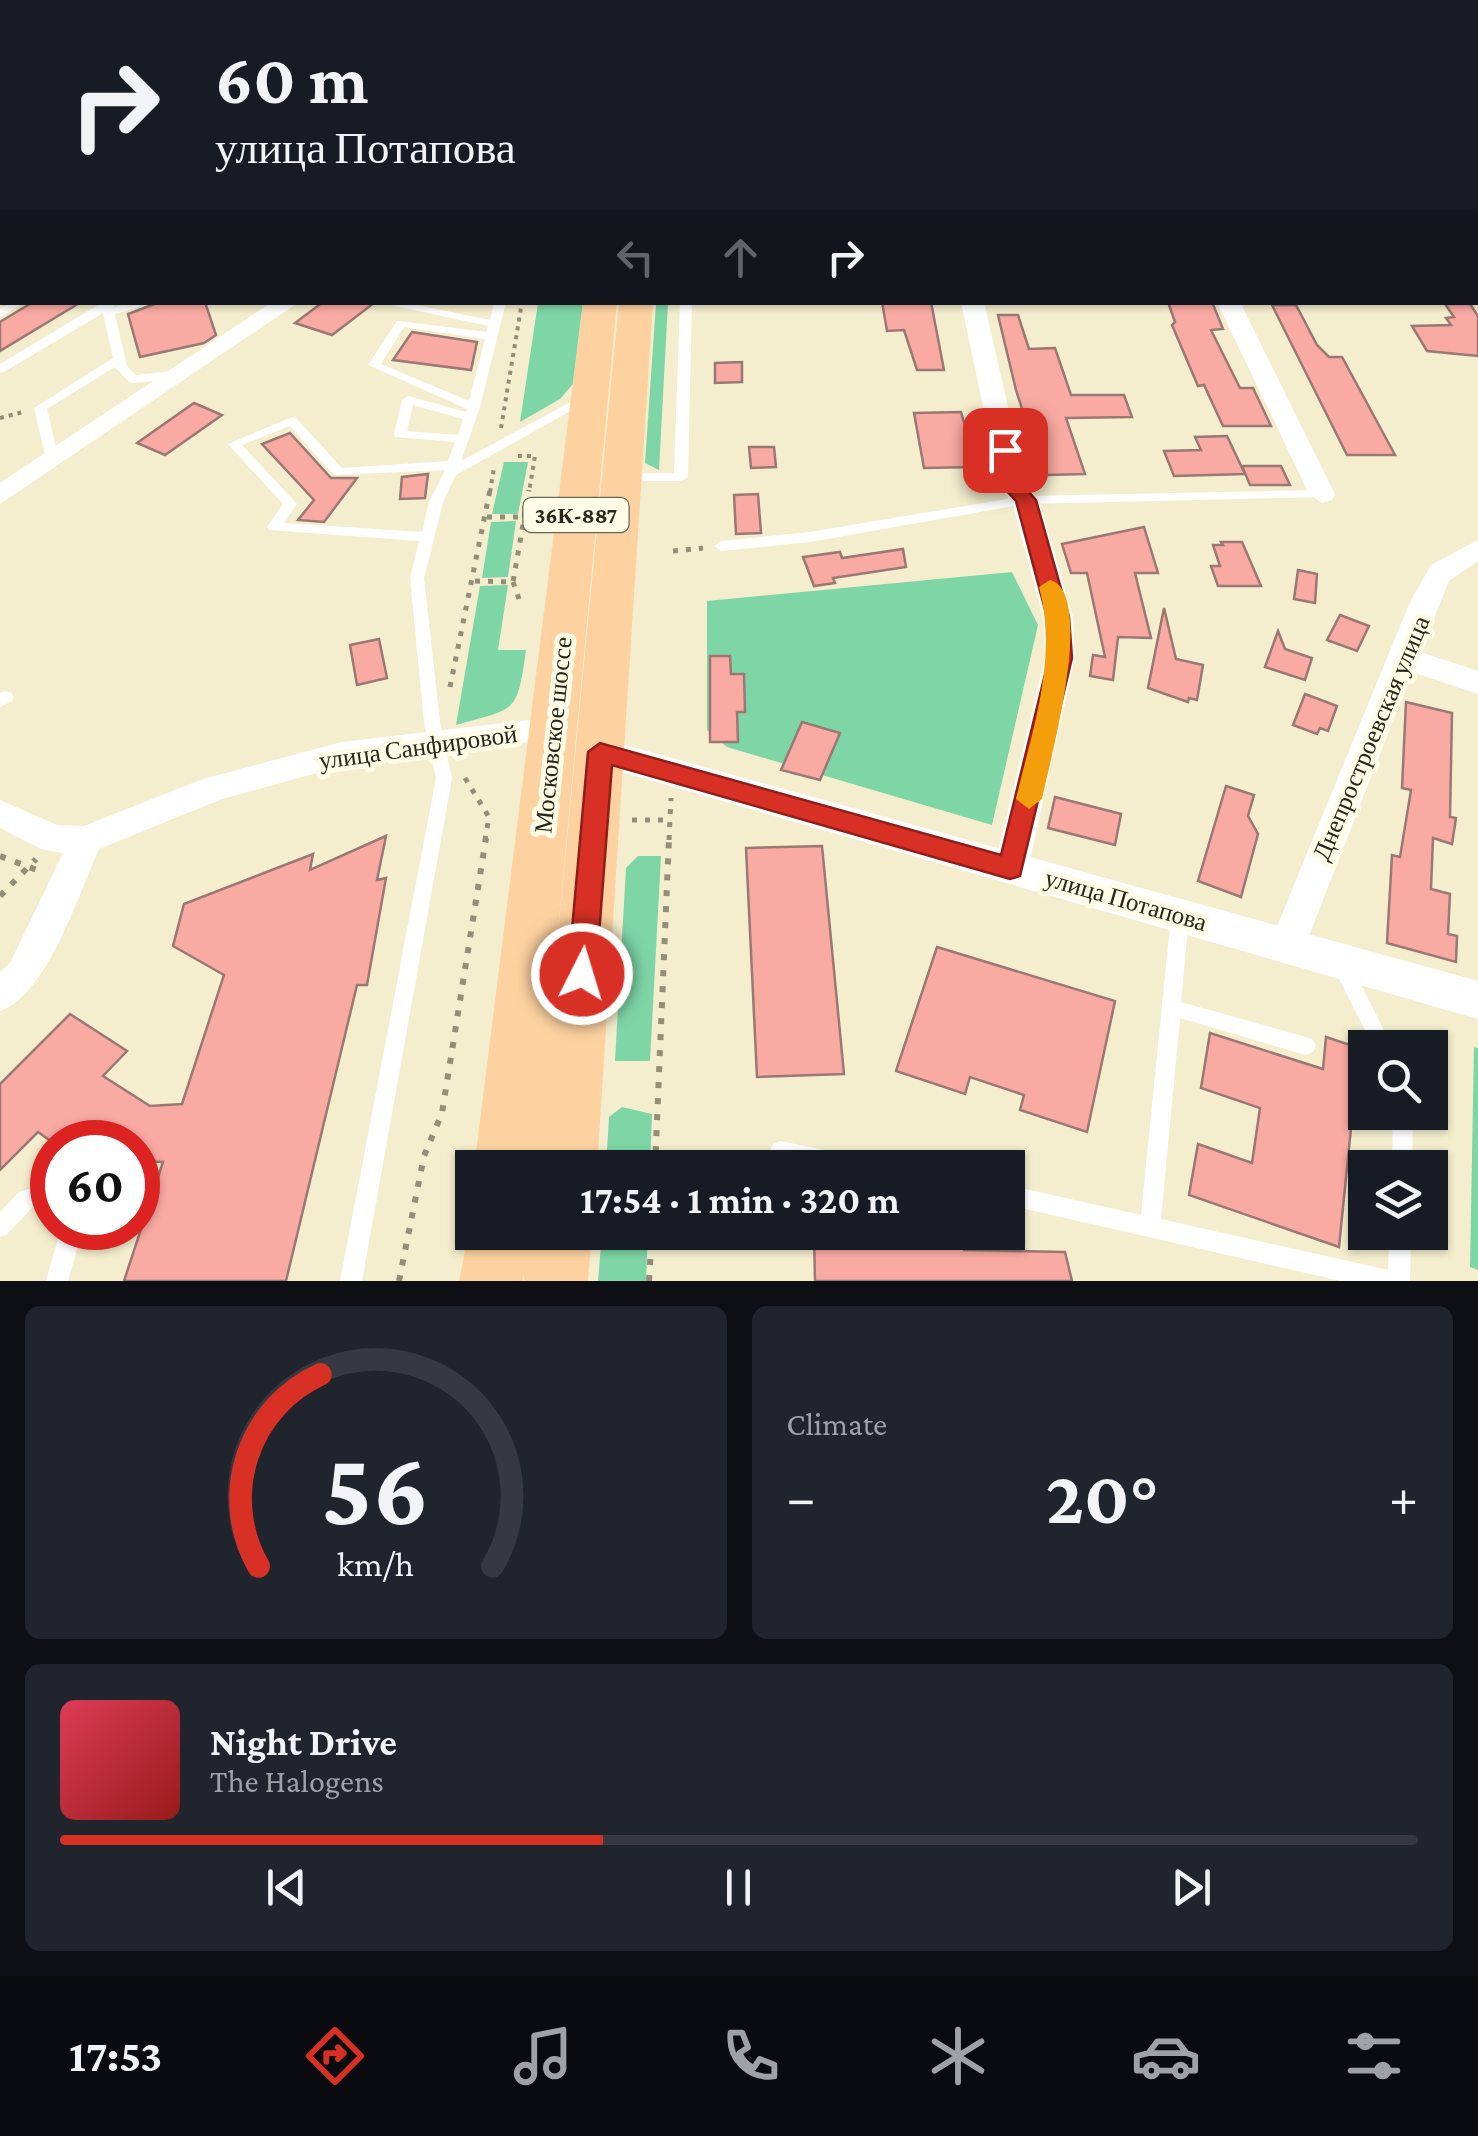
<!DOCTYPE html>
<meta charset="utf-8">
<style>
body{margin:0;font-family:"Crimson Pro",serif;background:#20242c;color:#f1f3f6;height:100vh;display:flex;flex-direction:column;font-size:38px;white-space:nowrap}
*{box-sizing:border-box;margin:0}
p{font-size:32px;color:#9ea1a6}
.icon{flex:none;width:55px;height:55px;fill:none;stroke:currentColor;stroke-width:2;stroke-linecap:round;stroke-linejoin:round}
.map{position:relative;height:1281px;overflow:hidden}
.sheet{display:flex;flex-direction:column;gap:25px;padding:25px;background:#0d0f14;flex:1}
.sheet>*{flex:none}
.top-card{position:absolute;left:0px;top:0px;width:1480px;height:305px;box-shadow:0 2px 8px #0004;background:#171b24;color:#f1f3f6;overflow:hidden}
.tools{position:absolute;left:1348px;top:1030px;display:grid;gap:20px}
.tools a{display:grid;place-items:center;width:100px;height:100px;border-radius:0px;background:#171b24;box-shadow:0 2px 8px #0004;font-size:50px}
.speed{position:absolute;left:30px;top:1120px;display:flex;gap:20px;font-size:50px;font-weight:700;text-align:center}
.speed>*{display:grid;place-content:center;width:130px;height:130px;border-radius:50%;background:#171b24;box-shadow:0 2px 8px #0004;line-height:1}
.speed .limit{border:15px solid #d22;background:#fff;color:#111}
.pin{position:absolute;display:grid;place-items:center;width:85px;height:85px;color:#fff;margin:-42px;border-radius:20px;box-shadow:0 5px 15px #0006}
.me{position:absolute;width:110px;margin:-55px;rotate:5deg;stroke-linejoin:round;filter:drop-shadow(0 0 8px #0008)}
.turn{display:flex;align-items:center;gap:35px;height:210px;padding:0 50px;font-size:45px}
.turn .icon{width:130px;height:130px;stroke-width:2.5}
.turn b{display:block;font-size:70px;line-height:85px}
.lanes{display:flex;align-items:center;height:95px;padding:0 50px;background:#0003;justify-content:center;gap:50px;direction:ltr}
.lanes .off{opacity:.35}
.big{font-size:75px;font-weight:700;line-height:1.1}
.sheet .widget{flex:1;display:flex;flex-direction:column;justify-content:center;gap:15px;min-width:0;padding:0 35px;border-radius:15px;background:#20242c}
.sheet .dial{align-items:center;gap:0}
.dial svg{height:260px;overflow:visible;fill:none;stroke:#363941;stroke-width:7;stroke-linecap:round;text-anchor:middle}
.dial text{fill:#f1f3f6;stroke:none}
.song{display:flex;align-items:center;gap:30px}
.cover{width:120px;height:120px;border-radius:15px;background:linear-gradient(135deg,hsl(350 70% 55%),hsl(0 70% 35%))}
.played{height:10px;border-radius:5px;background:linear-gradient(90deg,#d93025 40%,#363941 40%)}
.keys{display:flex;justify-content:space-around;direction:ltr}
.heat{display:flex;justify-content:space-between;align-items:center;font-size:55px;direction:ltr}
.sheet .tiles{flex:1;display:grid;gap:25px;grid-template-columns:1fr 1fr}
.widget:last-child{grid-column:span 2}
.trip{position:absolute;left:455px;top:1150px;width:570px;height:100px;border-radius:0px;background:#171b24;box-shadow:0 2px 8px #0004;font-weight:700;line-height:100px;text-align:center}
.menu{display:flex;height:160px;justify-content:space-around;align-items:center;background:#090b0e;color:#9ea1a6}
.menu .icon{width:70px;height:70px}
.menu .active{color:#d93025}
.menu b{font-size:45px;color:#f1f3f6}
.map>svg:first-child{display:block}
</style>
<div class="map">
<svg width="1478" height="1281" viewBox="0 0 1478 1281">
<rect width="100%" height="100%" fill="#f4eece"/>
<g fill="#7ed5a6">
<path d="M 538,303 L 583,303 L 573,384 L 560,399 L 520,422 Z"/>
<path d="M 656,303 L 668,303 L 659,470 L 645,463 Z"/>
<path d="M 504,462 L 528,462 L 518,514 L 492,514 Z"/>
<path d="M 516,521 L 508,577 L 482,578 L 491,522 Z"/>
<path d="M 1012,572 L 1038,625 L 992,825 L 727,747 L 707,730 L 707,601 Z"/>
<path d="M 508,585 L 498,650 L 526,650 C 517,714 517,708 456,725 L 480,586 Z"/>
<path d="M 638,856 L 661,856 L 650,1061 L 615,1061 L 626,868 Z"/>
<path d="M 1474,1047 L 1478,1048 L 1478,1270 L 1470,1267 Z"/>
<path d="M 622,1107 L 652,1114 L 650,1167 L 606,1167 L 609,1117 Z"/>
<path d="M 602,1233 L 648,1233 L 646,1281 L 598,1281 Z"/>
</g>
<g fill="#f9aba3" stroke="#9a7874" stroke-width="2.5">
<path d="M 33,302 L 81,302 L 0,351 L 0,322 Z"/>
<path d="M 205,302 L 216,335 L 204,343 L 140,357 L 128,314 L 160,302 Z"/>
<path d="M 323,302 L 374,302 L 374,303 L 332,335 L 295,323 Z"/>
<path d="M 882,302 L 931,302 L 944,370 L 917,370 L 904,330 L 887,331 Z"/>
<path d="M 1168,302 L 1212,302 L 1223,329 L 1211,330 L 1240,388 L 1253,388 L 1271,426 L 1223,426 L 1204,385 L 1198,386 L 1172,325 L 1175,322 Z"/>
<path d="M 1445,304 L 1470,304 L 1478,316 L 1478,356 L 1427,351 L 1412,326 L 1451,325 L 1446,318 L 1454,317 Z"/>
<path d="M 1272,305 L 1296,305 L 1317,345 L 1329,357 L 1342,357 L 1395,455 L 1347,455 Z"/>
<path d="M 998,315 L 1018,315 L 1029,349 L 1055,348 L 1071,395 L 1124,395 L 1132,417 L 1066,418 L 1085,474 L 1047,475 L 1029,412 L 1023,412 L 1016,390 Z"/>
<path d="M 412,332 L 477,342 L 471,370 L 393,360 Z"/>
<path d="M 742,362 L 742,382 L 715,383 L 715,363 Z"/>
<path d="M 194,403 L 222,415 L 165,455 L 137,443 Z"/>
<path d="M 961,412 L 977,467 L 924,468 L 914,413 Z"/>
<path d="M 290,433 L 331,478 L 357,478 L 324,522 L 298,520 L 314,500 L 262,444 Z"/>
<path d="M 1227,436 L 1245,474 L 1174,476 L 1164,451 L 1201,450 L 1195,437 Z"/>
<path d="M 749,447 L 774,447 L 776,467 L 751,468 Z"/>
<path d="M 1242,466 L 1281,466 L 1290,485 L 1250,485 Z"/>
<path d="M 428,474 L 425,498 L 400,499 L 402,477 Z"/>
<path d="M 758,494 L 761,533 L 736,534 L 734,495 Z"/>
<path d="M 1144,527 L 1158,573 L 1135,573 L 1151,638 L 1118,637 L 1113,680 L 1090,676 L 1093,655 L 1105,657 L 1087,573 L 1071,573 L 1062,544 Z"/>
<path d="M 1221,542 L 1242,542 L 1261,586 L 1218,586 L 1211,566 L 1220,566 L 1213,545 L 1223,545 Z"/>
<path d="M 903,549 L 906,567 L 833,578 L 835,583 L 814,586 L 803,557 L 840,552 L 842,558 Z"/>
<path d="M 1298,570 L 1317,574 L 1315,603 L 1294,599 Z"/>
<path d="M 1164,608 L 1176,659 L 1203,665 L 1197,700 L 1189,698 L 1188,702 L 1148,688 Z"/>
<path d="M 1340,615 L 1369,626 L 1357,651 L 1327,640 Z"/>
<path d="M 1278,631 L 1285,649 L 1312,658 L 1305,680 L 1265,667 Z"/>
<path d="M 379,639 L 387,678 L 357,685 L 350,645 Z"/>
<path d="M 710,656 L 730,656 L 731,674 L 744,674 L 745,712 L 737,712 L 738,742 L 710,742 Z"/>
<path d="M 1305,694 L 1337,706 L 1328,731 L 1320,728 L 1317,734 L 1293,725 Z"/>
<path d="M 1406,702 L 1452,713 L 1450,817 L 1456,818 L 1452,844 L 1433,838 L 1431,889 L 1450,894 L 1448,934 L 1457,936 L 1456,962 L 1387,943 L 1392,855 L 1400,857 L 1411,790 L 1402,788 Z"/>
<path d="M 802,722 L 840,733 L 820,780 L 781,770 Z"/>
<path d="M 1226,786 L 1254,795 L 1248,816 L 1258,834 L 1241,897 L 1198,881 Z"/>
<path d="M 1055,797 L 1121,814 L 1115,845 L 1048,828 Z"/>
<path d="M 386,836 L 377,880 L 386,878 L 367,985 L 357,985 L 286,1281 L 124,1281 L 163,1162 L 138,1161 L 138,1142 L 52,1142 L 38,1132 L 0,1170 L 0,1084 L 70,1014 L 127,1051 L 103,1076 L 150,1106 L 182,1104 L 224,975 L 173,946 L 184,904 L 313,854 L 310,870 Z"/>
<path d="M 822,846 L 844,1074 L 757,1077 L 746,848 Z"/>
<path d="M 937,947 L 1115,1001 L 1087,1132 L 1020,1110 L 1024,1095 L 970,1077 L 965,1094 L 896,1071 Z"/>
<path d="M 1210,1033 L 1323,1069 L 1326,1037 L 1365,1050 L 1365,1082 L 1356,1079 L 1339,1247 L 1189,1195 L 1198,1144 L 1252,1163 L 1260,1108 L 1201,1088 Z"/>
<path d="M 814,1232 L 961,1232 L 964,1250 L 1065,1252 L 1072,1281 L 815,1281 Z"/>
</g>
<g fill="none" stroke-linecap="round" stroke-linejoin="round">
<g stroke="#938e78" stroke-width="4" stroke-dasharray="4 5" stroke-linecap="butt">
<path d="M 197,0 L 206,2"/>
<path d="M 0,418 L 23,412"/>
<path d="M 501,428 L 522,302"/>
<path d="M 518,456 L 535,456 L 529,492"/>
<path d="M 490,492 L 494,468"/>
</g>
<g stroke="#938e78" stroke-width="5" stroke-dasharray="5 8" stroke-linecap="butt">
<path d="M 487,517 L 522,517"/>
<path d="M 673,551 L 703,548"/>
<path d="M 475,581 L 513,582 L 529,490"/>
<path d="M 513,582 L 519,599"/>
<path d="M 450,687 L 490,490"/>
<path d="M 465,778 L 489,817 L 485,840"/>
<path d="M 632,820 L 669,820"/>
<path d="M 669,840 L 671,798"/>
</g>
<g stroke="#938e78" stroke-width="6" stroke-dasharray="6 10" stroke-linecap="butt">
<path d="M 0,856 L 42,872"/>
<path d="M 0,896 L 36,859"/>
<path d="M 655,1168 L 669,838"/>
<path d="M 399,1281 L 424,1156 L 442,1113 L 486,838"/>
<path d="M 649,1281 L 652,1232"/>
</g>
<g fill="#fff" fill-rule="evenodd">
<path d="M 61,0 L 74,0 L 76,2 L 65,2 Z"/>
<path d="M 247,0 L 261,0 L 263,2 L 251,2 Z"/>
<path d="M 0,24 L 2,24 L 2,29 L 0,30 Z"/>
<path d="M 2,113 L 2,119 L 0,120 L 0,114 Z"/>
<path d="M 0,173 L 2,173 L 2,179 L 0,180 Z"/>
<path d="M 11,302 L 25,302 L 0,317 L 0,309 Z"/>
<path d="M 103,302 L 117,302 L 113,307 L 134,302 L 156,302 L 115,314 L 127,366 L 136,375 L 175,371 L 181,375 L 175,379 L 133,383 L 129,382 L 115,367 L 47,409 L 59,460 L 52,464 L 47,463 L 34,408 L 113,358 L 103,313 L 4,372 L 0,373 L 0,364 Z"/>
<path d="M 377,302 L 402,302 L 490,320 L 494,302 L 506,302 L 480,407 L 461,461 L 580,397 L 584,396 L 590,400 L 456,475 L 443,502 L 424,578 L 440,722 L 452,778 L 362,1281 L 340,1281 L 436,778 L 424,722 L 410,578 L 419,541 L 269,530 L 267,527 L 283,504 L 228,444 L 292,417 L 296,418 L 342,468 L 448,461 L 455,442 L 395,437 L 394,434 L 402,400 L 408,396 L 466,412 L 467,409 L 368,365 L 397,321 L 487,332 L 488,326 ZM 404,327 L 485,339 L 469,401 L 381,364 ZM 413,405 L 463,419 L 458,435 L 407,431 ZM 290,426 L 334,475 L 445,470 L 429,502 L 422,532 L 284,523 L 297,504 L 242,445 Z"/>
<path d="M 680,302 L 692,302 L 688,477 L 681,481 L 620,481 L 618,478 L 625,474 L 674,473 Z"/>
<path d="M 1322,490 L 1327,491 L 1329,494 L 1327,497 L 1025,504 L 810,542 L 721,551 L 714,546 L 721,541 L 810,532 L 1025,496 Z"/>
<path d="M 6,691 L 12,693 L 14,697 L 12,701 L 0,707 L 0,693 Z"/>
<path d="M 1180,908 L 1186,911 L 1189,916 L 1181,1002 L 1306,1037 L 1313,1040 L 1316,1046 L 1313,1052 L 1306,1055 L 1180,1018 L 1161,1219 L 1388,1270 L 1389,1232 L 1411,1232 L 1410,1281 L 1341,1281 L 1008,1205 L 1008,1185 L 1141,1215 L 1171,916 L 1174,911 Z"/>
<path d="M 1342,959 L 1349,961 L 1393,1048 L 1374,1048 L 1333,967 L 1335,961 Z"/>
<path d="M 1393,1112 L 1413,1112 L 1412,1168 L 1392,1168 Z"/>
<path d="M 780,1141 L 864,1158 L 871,1161 L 874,1168 C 840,1168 805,1170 773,1158 L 770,1151 L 773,1144 Z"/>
<path d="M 52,1182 L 52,1202 L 32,1208 L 7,1234 L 0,1237 L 0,1212 L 19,1192 Z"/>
<path d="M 61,1228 L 83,1228 L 68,1281 L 46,1281 Z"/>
</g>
<g fill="#fff" fill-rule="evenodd">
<rect x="885" y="0" width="16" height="2"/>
<path d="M 936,0 L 962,0 L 963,2 L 937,2 Z"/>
<path d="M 0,242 L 2,243 L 2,257 L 0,256 Z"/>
<path d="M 272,302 L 299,302 L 0,504 L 0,483 Z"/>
<path d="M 961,302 L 984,302 L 1026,485 L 1039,500 L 1073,617 L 1075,658 L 1028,868 L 1023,878 L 1011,882 L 999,878 L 994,868 L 1045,658 L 1043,617 L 1012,502 L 1000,487 Z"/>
<path d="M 1217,302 L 1240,302 L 1335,494 L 1332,500 L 1322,503 L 1309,494 Z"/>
<path d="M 1478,540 L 1478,561 L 1449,581 L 1420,652 L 1478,671 L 1478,694 L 1412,672 L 1305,946 L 1300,957 L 1287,962 L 1274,957 L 1269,946 L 1410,602 L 1431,565 Z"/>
<path d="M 555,717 L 566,721 L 571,729 L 566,737 L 342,766 L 222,799 L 99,849 C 78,895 48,994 0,1011 L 0,972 L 10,963 L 63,853 L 41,849 L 0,828 L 0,800 L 57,825 L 84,826 L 203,779 L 342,742 Z"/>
</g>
<path fill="#fff" fill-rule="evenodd" d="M 600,738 L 1478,981 L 1478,1019 L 587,762 L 581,752 L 587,742 Z"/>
<g fill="#fed2a0" fill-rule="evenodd">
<path d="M 634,0 L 660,0 L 660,2 L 635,2 Z"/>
<path d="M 583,302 L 617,302 L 553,984 L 619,302 L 653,302 L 597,1168 L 474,1168 Z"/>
<path d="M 472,1215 L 472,1232 L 592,1232 L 588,1281 L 524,1281 L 524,1274 L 523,1281 L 459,1281 Z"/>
</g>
</g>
<path fill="#d93025" stroke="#8d1f18" stroke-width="2.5" d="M 1005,444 L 1015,450 L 1023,485 L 1036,500 L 1069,617 L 1072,658 L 1020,876 L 1010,879 L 612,765 L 596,974 L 592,983 L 582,986 L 572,983 L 568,974 L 588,752 L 600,743 L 1001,855 L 1049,658 L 1047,617 L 1016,501 L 1003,487 L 995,450 Z"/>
<path fill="#f59e0b" d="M 1050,580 C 1097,593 1049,764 1042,799 L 1029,809 L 1016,799 C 1033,728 1058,659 1039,587 Z"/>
<g text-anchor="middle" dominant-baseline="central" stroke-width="10" stroke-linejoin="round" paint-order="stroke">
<rect fill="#fefbe7" stroke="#696658" stroke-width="2.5" x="523.5" y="498" width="105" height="34" rx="8"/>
<g font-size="22" font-weight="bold" fill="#29261a">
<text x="576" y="515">36К-887</text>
</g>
<g font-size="25" fill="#29261a" stroke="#fefbe7">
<text transform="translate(553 735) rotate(-84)">Московское шоссе</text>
<text transform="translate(1371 738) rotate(-67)">Днепростроевская улица</text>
<text transform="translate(418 747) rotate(-8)">улица Санфировой</text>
<text transform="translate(1126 900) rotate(16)">улица Потапова</text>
</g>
</g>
</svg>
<div class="tools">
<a><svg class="icon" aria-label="search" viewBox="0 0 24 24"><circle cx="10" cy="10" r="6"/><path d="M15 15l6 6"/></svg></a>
<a><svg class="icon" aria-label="layers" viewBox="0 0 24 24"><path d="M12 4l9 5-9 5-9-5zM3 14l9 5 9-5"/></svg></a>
</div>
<div class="speed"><div class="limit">60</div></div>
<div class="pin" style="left:1005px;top:450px;background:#d93025"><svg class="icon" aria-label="arrive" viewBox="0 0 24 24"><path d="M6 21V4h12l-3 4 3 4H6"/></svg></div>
<svg class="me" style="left:582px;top:974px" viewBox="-20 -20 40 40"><circle r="17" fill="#d93025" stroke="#fff" stroke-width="3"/><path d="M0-11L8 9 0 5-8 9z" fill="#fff"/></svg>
<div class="trip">17:54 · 1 min · 320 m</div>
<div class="top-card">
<div class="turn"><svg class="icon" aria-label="right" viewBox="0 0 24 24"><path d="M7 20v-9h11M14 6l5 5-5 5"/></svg><div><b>60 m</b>улица Потапова</div></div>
<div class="lanes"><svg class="icon off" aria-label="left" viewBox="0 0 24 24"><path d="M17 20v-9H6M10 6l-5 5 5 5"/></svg><svg class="icon off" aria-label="ahead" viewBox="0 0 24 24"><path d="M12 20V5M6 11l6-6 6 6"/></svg><svg class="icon" aria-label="right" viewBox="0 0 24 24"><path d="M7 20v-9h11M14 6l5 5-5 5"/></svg></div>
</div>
</div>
<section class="sheet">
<div class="tiles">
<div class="widget dial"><svg viewBox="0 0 100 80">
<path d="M14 69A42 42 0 1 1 86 69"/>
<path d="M14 69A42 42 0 0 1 33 10" stroke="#d93025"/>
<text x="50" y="56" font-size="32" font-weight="700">56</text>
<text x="50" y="72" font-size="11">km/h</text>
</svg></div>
<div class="widget"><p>Climate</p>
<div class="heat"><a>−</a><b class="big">20°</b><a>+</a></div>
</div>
<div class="widget">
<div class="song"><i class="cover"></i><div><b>Night Drive</b><p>The Halogens</p></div></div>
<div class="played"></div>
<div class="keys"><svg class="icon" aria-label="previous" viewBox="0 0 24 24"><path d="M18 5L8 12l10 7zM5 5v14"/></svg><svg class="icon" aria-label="pause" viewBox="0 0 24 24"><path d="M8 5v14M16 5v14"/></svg><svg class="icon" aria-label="next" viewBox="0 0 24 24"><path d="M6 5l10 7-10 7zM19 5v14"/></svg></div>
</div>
</div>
</section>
<nav class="menu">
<b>17:53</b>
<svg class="icon active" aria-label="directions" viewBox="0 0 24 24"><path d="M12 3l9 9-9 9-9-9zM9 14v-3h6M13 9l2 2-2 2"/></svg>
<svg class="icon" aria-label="music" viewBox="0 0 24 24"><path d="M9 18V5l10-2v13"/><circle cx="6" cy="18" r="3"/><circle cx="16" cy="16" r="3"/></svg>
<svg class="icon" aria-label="phone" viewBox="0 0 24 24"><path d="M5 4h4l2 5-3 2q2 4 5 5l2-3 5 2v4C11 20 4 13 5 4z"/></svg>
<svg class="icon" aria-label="climate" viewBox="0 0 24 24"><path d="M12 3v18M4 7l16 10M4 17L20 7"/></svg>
<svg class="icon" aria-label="car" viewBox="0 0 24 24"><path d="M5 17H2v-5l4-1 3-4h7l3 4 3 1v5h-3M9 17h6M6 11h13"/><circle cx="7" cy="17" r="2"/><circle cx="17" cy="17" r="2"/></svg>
<svg class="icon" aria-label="filters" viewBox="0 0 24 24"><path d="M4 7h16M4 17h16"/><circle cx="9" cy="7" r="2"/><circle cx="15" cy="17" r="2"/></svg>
</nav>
